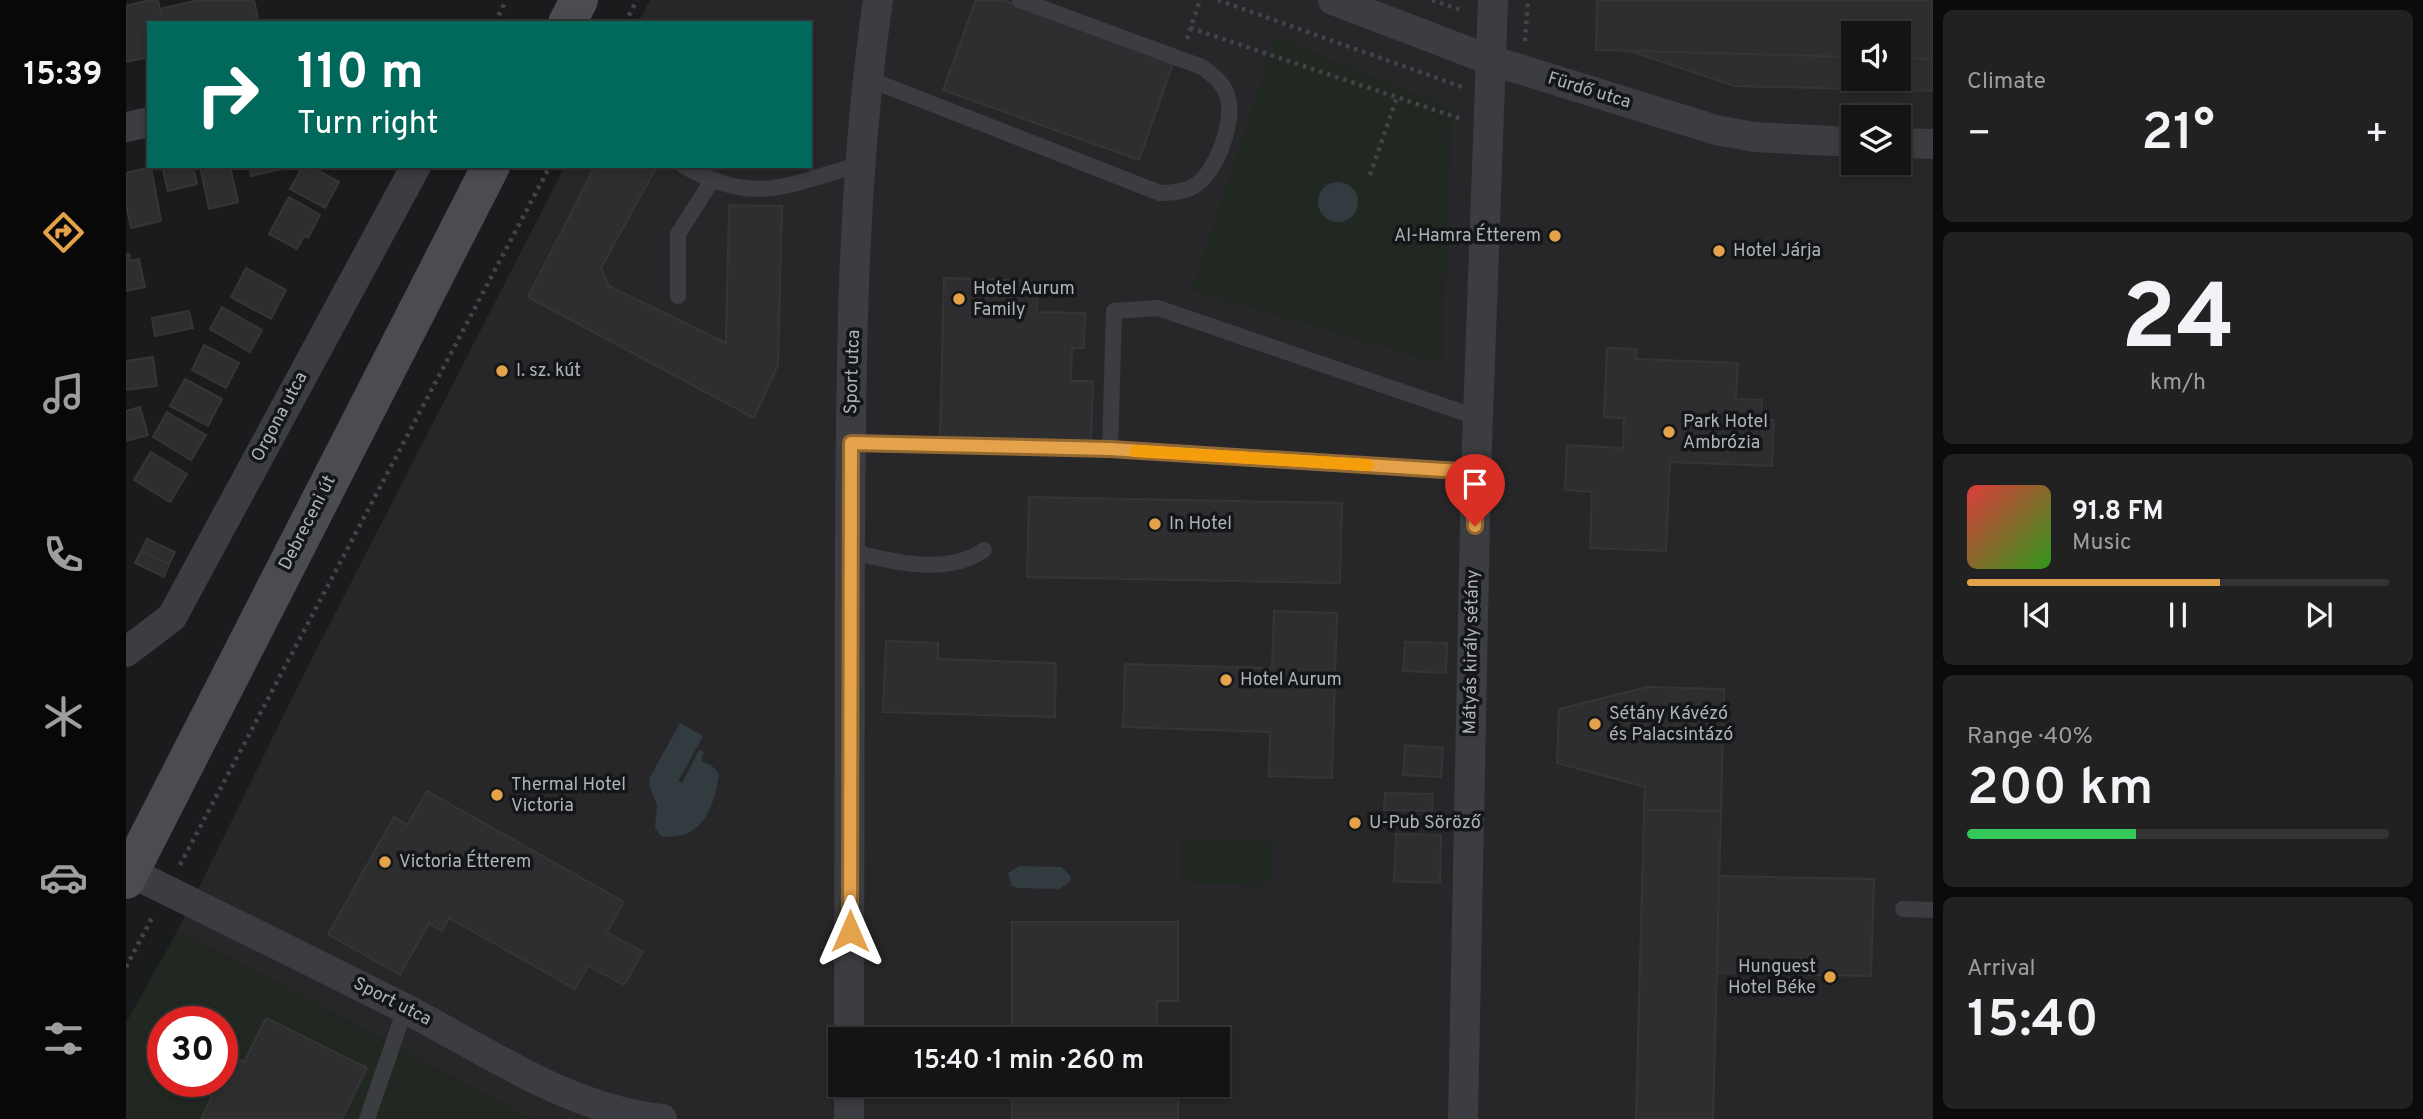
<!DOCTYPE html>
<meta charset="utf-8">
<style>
body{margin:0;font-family:Overpass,sans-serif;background:#212122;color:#f1f3f6;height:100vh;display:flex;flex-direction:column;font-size:26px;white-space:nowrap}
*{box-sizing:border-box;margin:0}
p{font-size:23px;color:#9d9ea0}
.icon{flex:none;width:38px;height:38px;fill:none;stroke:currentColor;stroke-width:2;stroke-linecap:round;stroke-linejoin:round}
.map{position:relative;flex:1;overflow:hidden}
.details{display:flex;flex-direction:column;gap:10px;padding:10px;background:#0b0b0c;width:490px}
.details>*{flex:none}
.top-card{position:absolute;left:21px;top:21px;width:665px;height:147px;border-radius:0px;box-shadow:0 4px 10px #0003,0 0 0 2px #333334;background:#00695c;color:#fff;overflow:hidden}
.buttons{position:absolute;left:1715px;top:21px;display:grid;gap:14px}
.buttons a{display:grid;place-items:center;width:70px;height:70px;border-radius:0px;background:#141415;box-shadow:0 4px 10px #0003,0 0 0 2px #333334;font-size:35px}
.speed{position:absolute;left:21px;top:1006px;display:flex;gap:14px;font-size:35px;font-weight:700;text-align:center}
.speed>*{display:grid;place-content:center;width:91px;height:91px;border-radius:50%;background:#141415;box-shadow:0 4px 10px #0003,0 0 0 2px #333334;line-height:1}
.speed .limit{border:10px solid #d22;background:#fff;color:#111}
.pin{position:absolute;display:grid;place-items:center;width:60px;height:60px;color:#fff;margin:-72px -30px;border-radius:50% 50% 50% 0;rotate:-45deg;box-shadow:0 0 7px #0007}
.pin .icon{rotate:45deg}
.me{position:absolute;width:77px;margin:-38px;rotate:0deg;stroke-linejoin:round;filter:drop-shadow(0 0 5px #0008)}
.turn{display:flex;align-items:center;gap:24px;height:147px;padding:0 35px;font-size:32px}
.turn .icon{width:91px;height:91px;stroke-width:2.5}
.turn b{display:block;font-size:49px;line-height:60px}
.big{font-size:52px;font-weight:600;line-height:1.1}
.details .widget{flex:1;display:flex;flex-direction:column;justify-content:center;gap:10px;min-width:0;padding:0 24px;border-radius:10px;background:#212122}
.details .dial{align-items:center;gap:0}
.dial b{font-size:91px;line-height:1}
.song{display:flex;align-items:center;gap:21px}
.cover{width:84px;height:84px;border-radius:10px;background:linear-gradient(135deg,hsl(0 70% 55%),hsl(110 70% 35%))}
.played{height:7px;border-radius:4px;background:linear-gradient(90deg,#e4a24b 60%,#333334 60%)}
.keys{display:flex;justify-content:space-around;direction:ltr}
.heat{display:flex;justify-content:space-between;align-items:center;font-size:38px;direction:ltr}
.charge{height:10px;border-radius:5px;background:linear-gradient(90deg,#34c759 40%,#333334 0)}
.trip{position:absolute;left:702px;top:1027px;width:402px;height:70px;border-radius:0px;background:#141415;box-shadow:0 4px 10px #0003,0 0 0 2px #333334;font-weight:600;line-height:70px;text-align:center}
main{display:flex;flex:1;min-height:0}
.menu{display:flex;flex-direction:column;width:126px;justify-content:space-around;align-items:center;background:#080808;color:#9d9ea0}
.menu .icon{width:49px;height:49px}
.menu .selected{color:#e4a24b}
.menu b{font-size:32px;color:#f1f3f6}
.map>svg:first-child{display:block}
</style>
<main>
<nav class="menu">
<b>15:39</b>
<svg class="icon selected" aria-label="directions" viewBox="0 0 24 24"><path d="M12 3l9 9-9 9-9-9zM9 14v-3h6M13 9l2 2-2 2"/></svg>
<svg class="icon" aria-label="music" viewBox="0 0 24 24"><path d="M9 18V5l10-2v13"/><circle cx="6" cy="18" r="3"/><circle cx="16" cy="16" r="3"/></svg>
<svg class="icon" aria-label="phone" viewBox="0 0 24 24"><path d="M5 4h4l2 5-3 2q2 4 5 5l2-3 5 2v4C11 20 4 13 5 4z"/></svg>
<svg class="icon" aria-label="climate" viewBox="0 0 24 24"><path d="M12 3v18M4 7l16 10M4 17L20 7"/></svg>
<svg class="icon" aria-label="car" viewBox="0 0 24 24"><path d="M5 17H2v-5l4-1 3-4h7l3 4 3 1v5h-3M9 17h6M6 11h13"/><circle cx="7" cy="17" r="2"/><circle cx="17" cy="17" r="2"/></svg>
<svg class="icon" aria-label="filters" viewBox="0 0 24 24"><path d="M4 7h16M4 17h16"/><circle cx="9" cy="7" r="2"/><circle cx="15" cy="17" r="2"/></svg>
</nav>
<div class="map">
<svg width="1807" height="1119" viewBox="0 0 1807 1119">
<rect width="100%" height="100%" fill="#1a1b1c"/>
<path fill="#272729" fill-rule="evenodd" d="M 524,0 L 1807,0 L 1807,1119 L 405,1119 L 52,930 L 177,676 L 439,166 L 684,166 L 684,23 L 512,23 ZM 1727,33 L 1773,33 L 1773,79 L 1727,79 ZM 1727,117 L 1773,117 L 1773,163 L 1727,163 ZM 714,1040 L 1092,1040 L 1092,1085 L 714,1085 Z"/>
<g fill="#212721" fill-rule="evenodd">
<path d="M 1150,37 L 1326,109 L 1316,364 L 1066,290 Z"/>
<path d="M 1056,838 L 1145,841 L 1144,886 L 1054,882 Z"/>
<path d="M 52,930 L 405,1119 L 0,1119 L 0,1023 ZM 37,1022 L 96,1022 L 96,1082 L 37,1082 Z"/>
</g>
<g fill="#313b40">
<circle cx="1212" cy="202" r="20"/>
<path d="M 554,723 L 577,736 L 552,782 L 556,783 L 573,750 L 578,752 L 575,761 L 586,766 L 593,774 C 588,808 576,842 535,836 L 529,828 L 531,805 L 523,785 L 524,777 Z"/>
<path d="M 893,866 L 935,867 L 945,876 L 944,882 L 933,889 L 891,888 L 885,885 L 882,873 Z"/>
</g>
<g fill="#2e2e30" stroke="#353538" stroke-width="2">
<path d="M 24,0 L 32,0 L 37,23 L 23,23 L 23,57 L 0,62 L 0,6 Z"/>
<path d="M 73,0 L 128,0 L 133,23 L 37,23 L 34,9 Z"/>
<path d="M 850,0 L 877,0 L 1048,61 L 1013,160 L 817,90 Z"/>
<path d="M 1471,0 L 1807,0 L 1807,59 L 1773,58 L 1773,33 L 1727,33 L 1727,57 L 1470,50 Z"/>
<path d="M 1504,51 L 1727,57 L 1727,79 L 1773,79 L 1773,58 L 1807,59 L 1807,91 L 1608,86 Z"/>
<path d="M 36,166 L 67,166 L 71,184 L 42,191 Z"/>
<path d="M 74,166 L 104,166 L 112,202 L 83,209 Z"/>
<path d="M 123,166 L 157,166 L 157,169 L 125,176 Z"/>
<path d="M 177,166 L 184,166 L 213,182 L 199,208 L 164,189 Z"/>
<path d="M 469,166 L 531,166 L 475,268 L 483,286 L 600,343 L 603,205 L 656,206 L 652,365 L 628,418 L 402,297 Z"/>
<path d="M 25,167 L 35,221 L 5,228 L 0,204 L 0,173 Z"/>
<path d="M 163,197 L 194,215 L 182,238 L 178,236 L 171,249 L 143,234 Z"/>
<path d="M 0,254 L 3,254 L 4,261 L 13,259 L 19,287 L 0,291 Z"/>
<path d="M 120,268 L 160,290 L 145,319 L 105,297 Z"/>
<path d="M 818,278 L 912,281 L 911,312 L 959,313 L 958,348 L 946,348 L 945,381 L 967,381 L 965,440 L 814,437 Z"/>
<path d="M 96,307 L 136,330 L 124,352 L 84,329 Z"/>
<path d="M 63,311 L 67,328 L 29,336 L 26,318 Z"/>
<path d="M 78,345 L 113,363 L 100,388 L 66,370 Z"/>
<path d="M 1481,348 L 1511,349 L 1510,359 L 1612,363 L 1610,399 L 1636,400 L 1635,419 L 1648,420 L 1646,466 L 1544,462 L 1540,551 L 1464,548 L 1466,492 L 1439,490 L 1441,445 L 1497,448 L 1498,418 L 1478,417 Z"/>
<path d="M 27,357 L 31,386 L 0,390 L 0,361 Z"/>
<path d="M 59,379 L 96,399 L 82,426 L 44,406 Z"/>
<path d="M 14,407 L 22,435 L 0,441 L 0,411 Z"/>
<path d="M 41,412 L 80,435 L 65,460 L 27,437 Z"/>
<path d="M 25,452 L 61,474 L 44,502 L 8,480 Z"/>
<path d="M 903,497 L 1216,503 L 1214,583 L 901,577 Z"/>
<path d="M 21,539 L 49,552 L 43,564 L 15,551 Z"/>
<path d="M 15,551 L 43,564 L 38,577 L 9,563 Z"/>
<path d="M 1148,611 L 1211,613 L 1206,778 L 1143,776 L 1144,732 L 997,727 L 999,664 L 1146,668 Z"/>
<path d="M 760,641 L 812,643 L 812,659 L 930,663 L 929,717 L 757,712 Z"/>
<path d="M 1279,642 L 1321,643 L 1320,673 L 1277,671 Z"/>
<path d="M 1521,687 L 1598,689 L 1595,811 L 1518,810 L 1519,787 L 1431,763 L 1433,709 Z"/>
<path d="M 1279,745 L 1317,748 L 1315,777 L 1277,775 Z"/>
<path d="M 301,791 L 498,902 L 481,932 L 517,952 L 498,985 L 462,966 L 449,989 L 323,918 L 316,931 L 303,923 L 274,975 L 202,934 L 268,817 L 281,825 Z"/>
<path d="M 1259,793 L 1307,794 L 1306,811 L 1258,810 Z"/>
<path d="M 1518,810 L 1595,811 L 1587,1119 L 1510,1119 Z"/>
<path d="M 1270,834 L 1315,835 L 1314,883 L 1268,881 Z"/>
<path d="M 1593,876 L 1748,879 L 1745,976 L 1591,973 Z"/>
<path d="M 886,922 L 1052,922 L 1052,1001 L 1031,1001 L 1031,1040 L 886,1040 Z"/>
<path d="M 140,1018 L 241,1068 L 216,1119 L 75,1119 L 86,1096 L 77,1092 L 83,1082 L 96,1082 L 98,1052 L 118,1062 Z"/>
<rect x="886" y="1085" width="166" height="34"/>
</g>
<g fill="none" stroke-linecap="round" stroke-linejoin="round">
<g stroke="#424448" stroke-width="4.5" stroke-dasharray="3.5 5" stroke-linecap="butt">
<path d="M 1092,0 L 1336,87"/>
<path d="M 1306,0 L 1338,11"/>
<path d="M 369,23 L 380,0"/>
<path d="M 499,23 L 511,0"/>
<path d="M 1064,28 L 1336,119"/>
<path d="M 1061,39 L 1074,0"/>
<path d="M 1399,41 L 1402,0"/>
<path d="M 1244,175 L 1271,97"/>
<path d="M 54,865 L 424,166"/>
<path d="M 0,967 L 27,916"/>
</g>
<g stroke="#3c3d41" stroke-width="16">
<path d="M 740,78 L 1034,193 C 1047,193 1060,192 1071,184 C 1091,170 1110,119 1101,95 C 1097,82 1086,75 1076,67 L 894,0"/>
<path d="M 558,166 C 627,206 662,185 732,165"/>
<path d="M 552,296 L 552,234 L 585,182"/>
<path d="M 725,443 L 984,449 L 988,311 L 1032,308 L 1353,418"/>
<path d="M 984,449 L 1350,472"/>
<path d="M 724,551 C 765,562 821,576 858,550"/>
<path d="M 1777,909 L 1807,910"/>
<path d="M 241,1119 L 279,1009"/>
</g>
<g stroke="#3c3d41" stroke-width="30">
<path d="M 1207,0 L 1364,60 L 1590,130 L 1628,137 L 1727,142"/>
<path d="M 0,127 L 23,122"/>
<path d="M 1773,143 L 1807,144"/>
<path d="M 0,652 L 46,617 L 290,166"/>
<path d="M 0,870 C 93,916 187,962 280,1009 C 361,1051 444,1110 536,1119"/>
<path d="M 723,1040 C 724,872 724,705 724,538 C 725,358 726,178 752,0"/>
<path d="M 723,1119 L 723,1085"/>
<path d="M 1337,1119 L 1350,472 L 1367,0"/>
</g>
<g stroke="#4a4c51" stroke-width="38">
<path d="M 441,23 L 453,0"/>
<path d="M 0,880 L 365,166"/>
</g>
</g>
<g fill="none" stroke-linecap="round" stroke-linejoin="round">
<g stroke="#946931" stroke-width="18">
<path id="route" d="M 724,931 L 725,443 L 984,449 L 1350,472 L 1349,526"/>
</g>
<use href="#route" stroke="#e4a24b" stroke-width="12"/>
<path stroke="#f59e0b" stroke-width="12" d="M 1009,451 L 1242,465"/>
</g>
<g fill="#e4a24b" stroke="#151618" stroke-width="2.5">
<circle cx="1429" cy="236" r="7"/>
<circle cx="1593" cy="251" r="7"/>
<circle cx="833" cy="299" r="7"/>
<circle cx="376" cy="371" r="7"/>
<circle cx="1543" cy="432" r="7"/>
<circle cx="1029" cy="524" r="7"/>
<circle cx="1100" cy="680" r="7"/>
<circle cx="1469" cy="724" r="7"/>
<circle cx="371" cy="795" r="7"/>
<circle cx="1229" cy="823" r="7"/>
<circle cx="259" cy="862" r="7"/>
<circle cx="1704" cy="977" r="7"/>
</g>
<g text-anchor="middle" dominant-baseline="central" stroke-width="7" stroke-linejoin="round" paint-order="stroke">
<g font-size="18" fill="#aeb3bb" stroke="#151618">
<text transform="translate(1463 91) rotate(17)">Fürdő utca</text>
<text transform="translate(727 372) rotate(-88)">Sport utca</text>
<text transform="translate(154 417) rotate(-62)">Orgona utca</text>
<text transform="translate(182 523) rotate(-63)">Debreceni út</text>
<text transform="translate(1346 652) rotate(-89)">Mátyás király sétány</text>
<text transform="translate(266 1002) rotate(27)">Sport utca</text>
</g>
<g font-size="18" fill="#aeb3bb" stroke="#151618" text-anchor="start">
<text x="1415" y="236" text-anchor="end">Al-Hamra Étterem</text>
<text x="1607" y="251">Hotel Járja</text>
<text x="847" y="289">Hotel Aurum<tspan x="847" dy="21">Family</tspan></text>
<text x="390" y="371">I. sz. kút</text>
<text x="1557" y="422">Park Hotel<tspan x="1557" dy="21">Ambrózia</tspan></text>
<text x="1043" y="524">In Hotel</text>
<text x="1114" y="680">Hotel Aurum</text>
<text x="1483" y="714">Sétány Kávézó<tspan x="1483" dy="21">és Palacsintázó</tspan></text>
<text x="385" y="785">Thermal Hotel<tspan x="385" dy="21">Victoria</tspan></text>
<text x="1243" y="823">U-Pub Söröző</text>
<text x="273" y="862">Victoria Étterem</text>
<text x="1690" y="967" text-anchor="end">Hunguest<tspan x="1690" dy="21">Hotel Béke</tspan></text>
</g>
</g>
</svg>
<div class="buttons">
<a><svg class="icon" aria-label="sound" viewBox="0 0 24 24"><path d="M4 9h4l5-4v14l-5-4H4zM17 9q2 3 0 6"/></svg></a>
<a><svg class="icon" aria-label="layers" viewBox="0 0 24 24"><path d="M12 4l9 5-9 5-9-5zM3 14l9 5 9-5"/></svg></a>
</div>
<div class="speed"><div class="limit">30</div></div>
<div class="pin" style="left:1349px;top:526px;background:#d93025"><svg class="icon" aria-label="arrive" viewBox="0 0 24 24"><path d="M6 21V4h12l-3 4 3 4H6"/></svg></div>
<svg class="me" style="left:724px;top:931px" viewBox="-20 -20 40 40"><path d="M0-17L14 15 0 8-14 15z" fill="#e4a24b" stroke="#fff" stroke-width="4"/></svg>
<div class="trip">15:40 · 1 min · 260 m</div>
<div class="top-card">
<div class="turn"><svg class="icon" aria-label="right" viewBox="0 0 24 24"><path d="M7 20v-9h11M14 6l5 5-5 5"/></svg><div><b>110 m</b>Turn right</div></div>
</div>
</div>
<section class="details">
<div class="widget"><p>Climate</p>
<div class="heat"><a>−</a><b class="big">21°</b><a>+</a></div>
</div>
<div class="widget dial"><b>24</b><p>km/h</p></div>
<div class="widget">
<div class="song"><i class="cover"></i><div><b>91.8 FM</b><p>Music</p></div></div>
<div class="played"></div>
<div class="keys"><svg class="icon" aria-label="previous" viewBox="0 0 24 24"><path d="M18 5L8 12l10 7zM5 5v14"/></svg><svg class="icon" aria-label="pause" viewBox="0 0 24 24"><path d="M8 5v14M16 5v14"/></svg><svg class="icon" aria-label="next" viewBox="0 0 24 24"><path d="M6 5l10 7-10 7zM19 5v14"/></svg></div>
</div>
<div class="widget"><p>Range · 40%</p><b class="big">200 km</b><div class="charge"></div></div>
<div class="widget"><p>Arrival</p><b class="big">15:40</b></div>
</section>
</main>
